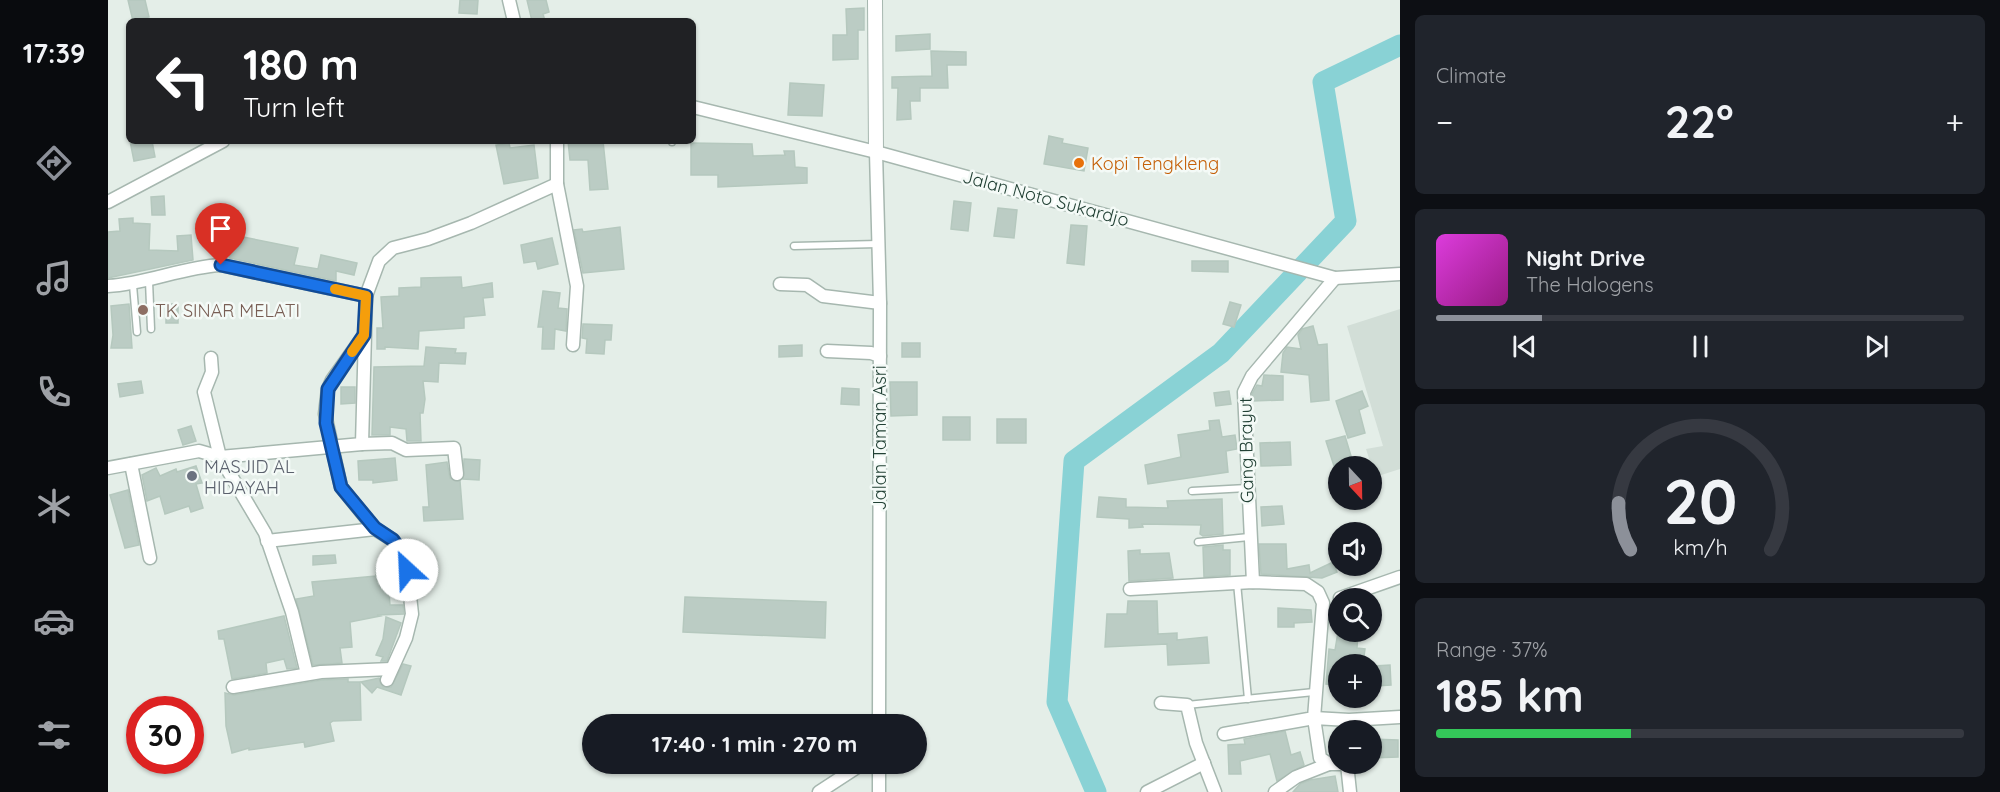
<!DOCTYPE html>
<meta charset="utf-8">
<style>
body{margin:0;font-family:Quicksand,sans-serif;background:#20242c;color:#f1f3f6;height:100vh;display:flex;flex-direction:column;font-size:22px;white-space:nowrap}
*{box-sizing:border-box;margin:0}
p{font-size:20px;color:#9ea1a6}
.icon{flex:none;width:33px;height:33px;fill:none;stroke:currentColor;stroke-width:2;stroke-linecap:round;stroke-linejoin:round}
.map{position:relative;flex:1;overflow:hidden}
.drawer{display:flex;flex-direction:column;gap:15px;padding:15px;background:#0d0f14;width:600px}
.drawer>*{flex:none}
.guide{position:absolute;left:18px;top:18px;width:570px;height:126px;border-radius:9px;box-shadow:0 2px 4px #0004;background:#202124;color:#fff;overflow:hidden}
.needle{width:39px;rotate:158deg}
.buttons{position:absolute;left:1220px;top:456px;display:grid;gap:12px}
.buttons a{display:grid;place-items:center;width:54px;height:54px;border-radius:50%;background:#171b24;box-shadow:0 2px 4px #0004;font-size:30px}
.speed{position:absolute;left:18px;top:696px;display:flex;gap:12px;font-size:30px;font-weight:700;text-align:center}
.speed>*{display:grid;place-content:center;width:78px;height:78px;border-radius:50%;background:#171b24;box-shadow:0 2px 4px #0004;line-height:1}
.speed .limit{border:9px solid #d22;background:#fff;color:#111}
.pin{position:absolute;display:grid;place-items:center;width:51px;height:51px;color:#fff;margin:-62px -26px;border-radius:50% 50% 50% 0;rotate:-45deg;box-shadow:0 0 6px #0007}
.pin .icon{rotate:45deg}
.me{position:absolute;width:66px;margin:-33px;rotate:335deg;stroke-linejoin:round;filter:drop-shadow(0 0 4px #0008)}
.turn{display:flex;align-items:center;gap:21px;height:126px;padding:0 18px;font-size:27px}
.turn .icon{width:78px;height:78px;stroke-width:2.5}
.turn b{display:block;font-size:42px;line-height:51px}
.big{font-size:45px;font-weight:800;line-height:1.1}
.drawer .tile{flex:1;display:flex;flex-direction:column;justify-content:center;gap:9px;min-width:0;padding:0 21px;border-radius:9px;background:#20242c}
.drawer .dial{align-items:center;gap:0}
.dial svg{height:156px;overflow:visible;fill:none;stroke:#363941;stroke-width:7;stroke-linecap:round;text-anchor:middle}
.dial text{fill:#f1f3f6;stroke:none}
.song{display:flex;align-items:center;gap:18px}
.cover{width:72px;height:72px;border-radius:9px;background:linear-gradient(135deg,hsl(300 70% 55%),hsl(310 70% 35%))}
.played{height:6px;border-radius:3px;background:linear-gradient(90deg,#8c9099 20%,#363941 20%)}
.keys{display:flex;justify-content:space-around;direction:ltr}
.heat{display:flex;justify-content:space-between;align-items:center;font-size:33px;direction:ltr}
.charge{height:9px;border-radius:4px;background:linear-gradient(90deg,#34c759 37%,#363941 0)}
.trip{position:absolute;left:474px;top:714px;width:345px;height:60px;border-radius:30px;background:#171b24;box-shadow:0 2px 4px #0004;font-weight:800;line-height:60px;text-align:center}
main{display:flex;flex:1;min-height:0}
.tab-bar{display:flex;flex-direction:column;width:108px;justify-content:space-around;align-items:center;background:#090b0e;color:#9ea1a6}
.tab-bar .icon{width:42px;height:42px}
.tab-bar .active{color:#8c9099}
.tab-bar b{font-size:27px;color:#f1f3f6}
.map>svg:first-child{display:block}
</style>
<main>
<nav class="tab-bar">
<b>17:39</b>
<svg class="icon active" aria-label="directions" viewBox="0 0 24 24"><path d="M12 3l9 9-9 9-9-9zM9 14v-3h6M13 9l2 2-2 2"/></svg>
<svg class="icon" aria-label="music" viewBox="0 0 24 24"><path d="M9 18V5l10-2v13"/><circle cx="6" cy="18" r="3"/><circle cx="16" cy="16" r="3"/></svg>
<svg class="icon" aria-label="phone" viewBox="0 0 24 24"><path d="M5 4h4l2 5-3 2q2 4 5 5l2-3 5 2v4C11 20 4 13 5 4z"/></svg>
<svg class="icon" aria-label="climate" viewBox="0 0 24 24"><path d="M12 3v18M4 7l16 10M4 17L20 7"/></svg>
<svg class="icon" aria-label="car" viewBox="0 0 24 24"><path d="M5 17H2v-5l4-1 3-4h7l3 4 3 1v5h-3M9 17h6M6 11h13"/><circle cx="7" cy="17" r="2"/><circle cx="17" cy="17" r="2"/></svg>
<svg class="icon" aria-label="filters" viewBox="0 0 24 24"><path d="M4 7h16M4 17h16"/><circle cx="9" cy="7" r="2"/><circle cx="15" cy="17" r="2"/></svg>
</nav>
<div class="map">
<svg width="1292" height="792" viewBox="0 0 1292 792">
<rect width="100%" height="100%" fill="#e4eee8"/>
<path fill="#d2ded7" d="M 1292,309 L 1292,469 L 1267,477 L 1258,449 L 1275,446 L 1239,326 Z"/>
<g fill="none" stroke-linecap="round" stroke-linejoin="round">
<path stroke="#89d2d5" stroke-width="21" d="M 988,792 L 949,702 L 966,461 L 1113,353 L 1238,221 L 1215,82 L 1292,45"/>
</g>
<g fill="#bbccc4" stroke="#b5c8be" stroke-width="1.5">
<path d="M 20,0 L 37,0 L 41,17 L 25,21 Z"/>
<path d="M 352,0 L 370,0 L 369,14 L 351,13 Z"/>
<path d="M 419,0 L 438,0 L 441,12 L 435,14 L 437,21 L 424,21 Z"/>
<path d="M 756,8 L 756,30 L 750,30 L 750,59 L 725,60 L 725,35 L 739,35 L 738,9 Z"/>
<path d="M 822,34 L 822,49 L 788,51 L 788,36 Z"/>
<path d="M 823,51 L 858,52 L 858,65 L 839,65 L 840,88 L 812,88 L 812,101 L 802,101 L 803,119 L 789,120 L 790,88 L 784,88 L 784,77 L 824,76 Z"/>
<path d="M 682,83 L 716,85 L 714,116 L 680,115 Z"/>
<path d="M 941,136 L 955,139 L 954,143 L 980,148 L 976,171 L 936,164 Z"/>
<path d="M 22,141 L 44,141 L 47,157 L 26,161 Z"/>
<path d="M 460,141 L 495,141 L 500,189 L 482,190 L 480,160 L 462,160 Z"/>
<path d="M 401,143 L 402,148 L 426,145 L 430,178 L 396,184 L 388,145 Z"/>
<path d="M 583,143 L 644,144 L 645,156 L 677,155 L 676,151 L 686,151 L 687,167 L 699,168 L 699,183 L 610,187 L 610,175 L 583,175 Z"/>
<path d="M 56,196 L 57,215 L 44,215 L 43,197 Z"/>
<path d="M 846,201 L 863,203 L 860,231 L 843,229 Z"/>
<path d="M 890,208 L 909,210 L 906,238 L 886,236 Z"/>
<path d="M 25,218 L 25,223 L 42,224 L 41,250 L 70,251 L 69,236 L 83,235 L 85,260 L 0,278 L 0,232 L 12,231 L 11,219 Z"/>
<path d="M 963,225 L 979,226 L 976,265 L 959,263 Z"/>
<path d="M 512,227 L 516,269 L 475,273 L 466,230 L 474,229 L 475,232 Z"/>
<path d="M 125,235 L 190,248 L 186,265 L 210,269 L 213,255 L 249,263 L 246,275 L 228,271 L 228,281 L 121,258 Z"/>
<path d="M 444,238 L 450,264 L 430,269 L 428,261 L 416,263 L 413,245 Z"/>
<path d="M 1084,261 L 1120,261 L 1120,272 L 1084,271 Z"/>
<path d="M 353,277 L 354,288 L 384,283 L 385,297 L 375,298 L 377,315 L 356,317 L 356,328 L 311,331 L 310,349 L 277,347 L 277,349 L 269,349 L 269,328 L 275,328 L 273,297 L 291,296 L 291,288 L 313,287 L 313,278 Z"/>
<path d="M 435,291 L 452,293 L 450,308 L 459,309 L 458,331 L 447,329 L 446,349 L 434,349 L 435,327 L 430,327 Z"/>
<path d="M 1122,302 L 1133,305 L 1126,327 L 1115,324 Z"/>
<path d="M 21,304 L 24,348 L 3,348 L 5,335 L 3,306 Z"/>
<rect x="58" y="304" width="12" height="19"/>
<path d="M 475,324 L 504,325 L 503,340 L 497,340 L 496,354 L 478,353 L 479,339 L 474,338 Z"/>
<path d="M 1205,326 L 1210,345 L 1219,344 L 1221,400 L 1203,402 L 1201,375 L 1173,372 L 1175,353 L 1179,347 L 1193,349 L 1190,335 L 1194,329 Z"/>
<rect x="794" y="343" width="18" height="14"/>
<path d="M 694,345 L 694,356 L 671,357 L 671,346 Z"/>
<path d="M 318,347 L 348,349 L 347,353 L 358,353 L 357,364 L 331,363 L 330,382 L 315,381 L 317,399 L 315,413 L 312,413 L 313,441 L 299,441 L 298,429 L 282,427 L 282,435 L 264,435 L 266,367 L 316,366 Z"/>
<path d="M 1156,375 L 1175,376 L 1175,400 L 1145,401 L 1144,394 L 1149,385 L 1154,386 Z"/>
<path d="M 33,381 L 35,393 L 12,397 L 10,384 Z"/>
<path d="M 782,382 L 809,382 L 809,415 L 783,416 Z"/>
<path d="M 233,387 L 247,387 L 247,403 L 233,404 Z"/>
<path d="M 734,388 L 751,389 L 751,405 L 733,404 Z"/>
<path d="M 1121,391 L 1123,404 L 1108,406 L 1106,393 Z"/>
<path d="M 1254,391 L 1260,406 L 1251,410 L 1257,433 L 1240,438 L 1228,401 Z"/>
<rect x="835" y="417" width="27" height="23"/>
<rect x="889" y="419" width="29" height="24"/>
<path d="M 1111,420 L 1114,437 L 1127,435 L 1129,449 L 1118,451 L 1120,472 L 1040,484 L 1037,465 L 1073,457 L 1070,435 L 1102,430 L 1101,421 Z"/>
<path d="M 83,426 L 88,441 L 75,445 L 70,430 Z"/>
<path d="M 1237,436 L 1246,466 L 1226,466 L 1218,441 Z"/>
<path d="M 1182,442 L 1183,465 L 1153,466 L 1152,443 Z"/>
<path d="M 287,458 L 289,480 L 265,483 L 265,480 L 251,480 L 250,461 Z"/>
<path d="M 356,459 L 372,460 L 371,480 L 355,479 Z"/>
<path d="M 339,462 L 342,478 L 352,481 L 355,519 L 316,521 L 315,507 L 321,507 L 318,465 Z"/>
<path d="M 88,466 L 94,483 L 88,484 L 95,508 L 83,512 L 81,506 L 57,514 L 52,496 L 39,501 L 34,475 L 48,468 L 52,476 L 68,469 L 69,472 Z"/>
<path d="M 20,490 L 31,545 L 17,548 L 2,495 Z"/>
<path d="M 991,497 L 1018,499 L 1018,507 L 1060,508 L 1059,501 L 1114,499 L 1115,534 L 1095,536 L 1092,534 L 1093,525 L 1034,524 L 1035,527 L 1021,528 L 1021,519 L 989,517 Z"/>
<path d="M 1174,506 L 1176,524 L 1154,526 L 1153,507 Z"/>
<path d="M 1151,544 L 1178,544 L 1179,569 L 1201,565 L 1202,573 L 1225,562 L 1229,572 L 1214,578 L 1153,574 Z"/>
<path d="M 1115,545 L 1115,550 L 1122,550 L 1122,575 L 1096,577 L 1095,547 Z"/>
<path d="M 1032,550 L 1032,554 L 1061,553 L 1065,578 L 1021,581 L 1020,551 Z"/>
<path d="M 227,555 L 228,563 L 205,565 L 205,556 Z"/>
<path d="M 279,568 L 282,605 L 295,605 L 296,614 L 269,615 L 272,616 L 242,622 L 244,647 L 232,648 L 234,663 L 205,665 L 188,599 L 206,596 L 204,582 L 268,576 L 268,569 Z"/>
<path d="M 577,597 L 718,602 L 717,638 L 575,632 Z"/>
<path d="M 1020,601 L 1049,601 L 1050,634 L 1069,633 L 1069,640 L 1099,637 L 1101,663 L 1060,665 L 1059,644 L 997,647 L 999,614 L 1019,614 Z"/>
<path d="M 1170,608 L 1203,610 L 1204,622 L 1186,623 L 1186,627 L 1170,627 Z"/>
<path d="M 176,616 L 189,668 L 179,669 L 176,659 L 158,663 L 159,673 L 124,679 L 116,639 L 111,639 L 110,631 Z"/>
<path d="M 278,617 L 293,623 L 279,661 L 273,661 L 275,657 L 268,655 L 275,639 Z"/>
<path d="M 1230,632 L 1250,632 L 1249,648 L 1257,649 L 1255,664 L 1230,664 L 1230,685 L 1218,684 L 1221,649 L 1227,650 Z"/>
<path d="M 295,664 L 303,666 L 293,695 L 269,687 L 264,693 L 253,682 L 271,678 L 275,687 L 283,687 Z"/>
<path d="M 1282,665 L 1283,685 L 1267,686 L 1266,666 Z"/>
<path d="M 240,679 L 240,682 L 252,682 L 253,720 L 225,721 L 222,723 L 226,741 L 197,747 L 196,742 L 141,750 L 141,748 L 124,753 L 118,726 L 117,693 L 126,695 L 214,680 Z"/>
<path d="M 1177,731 L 1183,755 L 1192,752 L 1196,765 L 1169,781 L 1162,754 L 1132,761 L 1133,774 L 1121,774 L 1120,745 L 1137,744 L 1136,739 Z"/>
<path d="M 1263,739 L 1290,740 L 1290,757 L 1263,758 Z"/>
<path d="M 1227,776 L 1230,792 L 1185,792 L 1192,784 L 1202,780 Z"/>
</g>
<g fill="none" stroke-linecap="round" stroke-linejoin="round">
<g stroke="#a6b7af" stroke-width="9">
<g id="service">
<path d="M 564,142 L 564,141"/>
<path d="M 686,246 L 770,244"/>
<path d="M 41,281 L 43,329"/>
<path d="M 25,285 L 29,332"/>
<path d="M 1084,491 L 1139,488"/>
<path d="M 1090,542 L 1141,537"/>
<path d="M 1129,583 L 1140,699"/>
<path d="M 1079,705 L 1206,692"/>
</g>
</g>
<g stroke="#a6b7af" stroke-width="15">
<g id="minor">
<path d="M 401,0 L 406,21"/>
<path d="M 585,107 L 768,152 L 1227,278 L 1292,274"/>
<path d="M 449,141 L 449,184 L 469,286 L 465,345"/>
<path d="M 768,152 L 772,303 L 771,724"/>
<path d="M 0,202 L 115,141"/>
<path d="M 672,284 L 699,285 L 715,296 L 772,303"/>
<path d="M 0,286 C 39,284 74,267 113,265 L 258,296"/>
<path d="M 256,335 L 224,380 L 220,389 L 217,414 L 233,487 L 267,529 L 285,540 L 294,553 L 299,569 L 304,614 L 298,638 L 279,680"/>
<path d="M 719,351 L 763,353 L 772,356"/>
<path d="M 103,358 L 104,372 L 96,392 L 112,457 L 157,533 L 184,612 L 199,674"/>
<path d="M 254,444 L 284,443 L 298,450 L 346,448 L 349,474"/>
<path d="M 23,464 L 42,558"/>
<path d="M 0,468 L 91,451 L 112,457 L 254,444 L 258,296 L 271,261 L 285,248 L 320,239 L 363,223 L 449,184"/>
<path d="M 159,541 L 267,529"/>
<path d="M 1145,582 L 1136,392 L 1144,376 L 1227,278"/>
<path d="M 1022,589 L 1145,582 L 1198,584 L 1210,592 L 1215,603 L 1206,718 L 1116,734"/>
<path d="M 1232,598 L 1292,577"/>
<path d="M 125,687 L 213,672 L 283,669"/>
<path d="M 1053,703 L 1079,705 L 1088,743 L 1107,792"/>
<path d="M 771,764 L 771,792"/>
<path d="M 711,792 L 754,764"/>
<path d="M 1039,792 L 1096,763"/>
<path d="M 1167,792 L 1188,777 L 1221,764"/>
<path d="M 1242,792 L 1239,764 L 1221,764 L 1212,758 L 1206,718 L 1241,720 L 1292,717"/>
</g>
</g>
<g stroke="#a6b7af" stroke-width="16">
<path id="tertiary" d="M 767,0 L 768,152"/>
</g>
<use href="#service" stroke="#fff" stroke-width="6"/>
<use href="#minor" stroke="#fff" stroke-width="12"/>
<use href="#tertiary" stroke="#fff" stroke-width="14"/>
</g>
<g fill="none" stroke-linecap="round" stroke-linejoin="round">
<g stroke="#114b97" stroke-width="15">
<path id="route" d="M 113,265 L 258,296 L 256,335 L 220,389 L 218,423 L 233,487 L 267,528 L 285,540 L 294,553 L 299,570"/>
</g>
<use href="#route" stroke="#1a73e8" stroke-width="10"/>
<path stroke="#f59e0b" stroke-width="10" d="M 227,289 L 258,296 L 256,335 L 244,352"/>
</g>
<circle fill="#e8710a" stroke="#f4faf7" stroke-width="2" cx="971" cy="163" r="6"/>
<circle fill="#8d6e63" stroke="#f4faf7" stroke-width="2" cx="35" cy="310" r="6"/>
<circle fill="#6b7280" stroke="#f4faf7" stroke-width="2" cx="84" cy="476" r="6"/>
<g text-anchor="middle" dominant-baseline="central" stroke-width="5" stroke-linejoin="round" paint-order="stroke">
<g font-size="18" fill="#c56008" stroke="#f4faf7" text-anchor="start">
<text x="983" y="163">Kopi Tengkleng</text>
</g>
<g font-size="18" fill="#224135" stroke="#f4faf7">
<text transform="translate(938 198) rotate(15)">Jalan Noto Sukardjo</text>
<text transform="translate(771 438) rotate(-90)">Jalan Taman Asri</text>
<text transform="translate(1138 450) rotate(-91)">Gang Brayut</text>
</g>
<g font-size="18" fill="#785e54" stroke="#f4faf7" text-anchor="start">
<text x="47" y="310">TK SINAR MELATI</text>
</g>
<g font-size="18" fill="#5b616d" stroke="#f4faf7" text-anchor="start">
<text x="96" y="466">MASJID AL<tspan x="96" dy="21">HIDAYAH</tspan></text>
</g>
</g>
</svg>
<div class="buttons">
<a><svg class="needle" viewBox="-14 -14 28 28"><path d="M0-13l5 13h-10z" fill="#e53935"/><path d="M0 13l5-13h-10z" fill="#9ea1a6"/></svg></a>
<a><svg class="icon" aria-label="sound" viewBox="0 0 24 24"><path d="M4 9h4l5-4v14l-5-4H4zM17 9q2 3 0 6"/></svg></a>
<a><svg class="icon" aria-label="search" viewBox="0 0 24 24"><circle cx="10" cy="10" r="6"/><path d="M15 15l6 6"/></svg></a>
<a>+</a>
<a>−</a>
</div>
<div class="speed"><div class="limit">30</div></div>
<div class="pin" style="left:113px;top:265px;background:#d93025"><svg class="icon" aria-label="arrive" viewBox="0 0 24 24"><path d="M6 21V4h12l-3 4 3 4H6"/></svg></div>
<svg class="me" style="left:299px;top:570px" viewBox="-20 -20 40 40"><circle r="19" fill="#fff"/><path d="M0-13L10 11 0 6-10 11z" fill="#1a73e8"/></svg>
<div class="trip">17:40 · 1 min · 270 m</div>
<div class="guide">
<div class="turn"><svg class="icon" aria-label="left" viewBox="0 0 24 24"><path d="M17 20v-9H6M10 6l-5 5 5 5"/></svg><div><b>180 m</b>Turn left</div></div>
</div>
</div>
<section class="drawer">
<div class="tile"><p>Climate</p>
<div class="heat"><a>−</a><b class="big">22°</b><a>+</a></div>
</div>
<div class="tile">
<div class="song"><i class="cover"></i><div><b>Night Drive</b><p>The Halogens</p></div></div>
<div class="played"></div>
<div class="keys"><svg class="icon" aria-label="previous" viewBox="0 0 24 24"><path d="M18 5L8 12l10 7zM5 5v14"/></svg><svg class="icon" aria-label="pause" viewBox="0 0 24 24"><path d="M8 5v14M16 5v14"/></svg><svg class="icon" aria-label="next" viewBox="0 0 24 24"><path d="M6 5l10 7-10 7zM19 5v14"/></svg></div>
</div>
<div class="tile dial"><svg viewBox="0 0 100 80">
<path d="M14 69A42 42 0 1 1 86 69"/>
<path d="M14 69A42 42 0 0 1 8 45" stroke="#8c9099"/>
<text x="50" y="56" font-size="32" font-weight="700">20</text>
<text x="50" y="72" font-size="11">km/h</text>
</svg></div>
<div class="tile"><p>Range · 37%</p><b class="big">185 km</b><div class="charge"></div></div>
</section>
</main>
